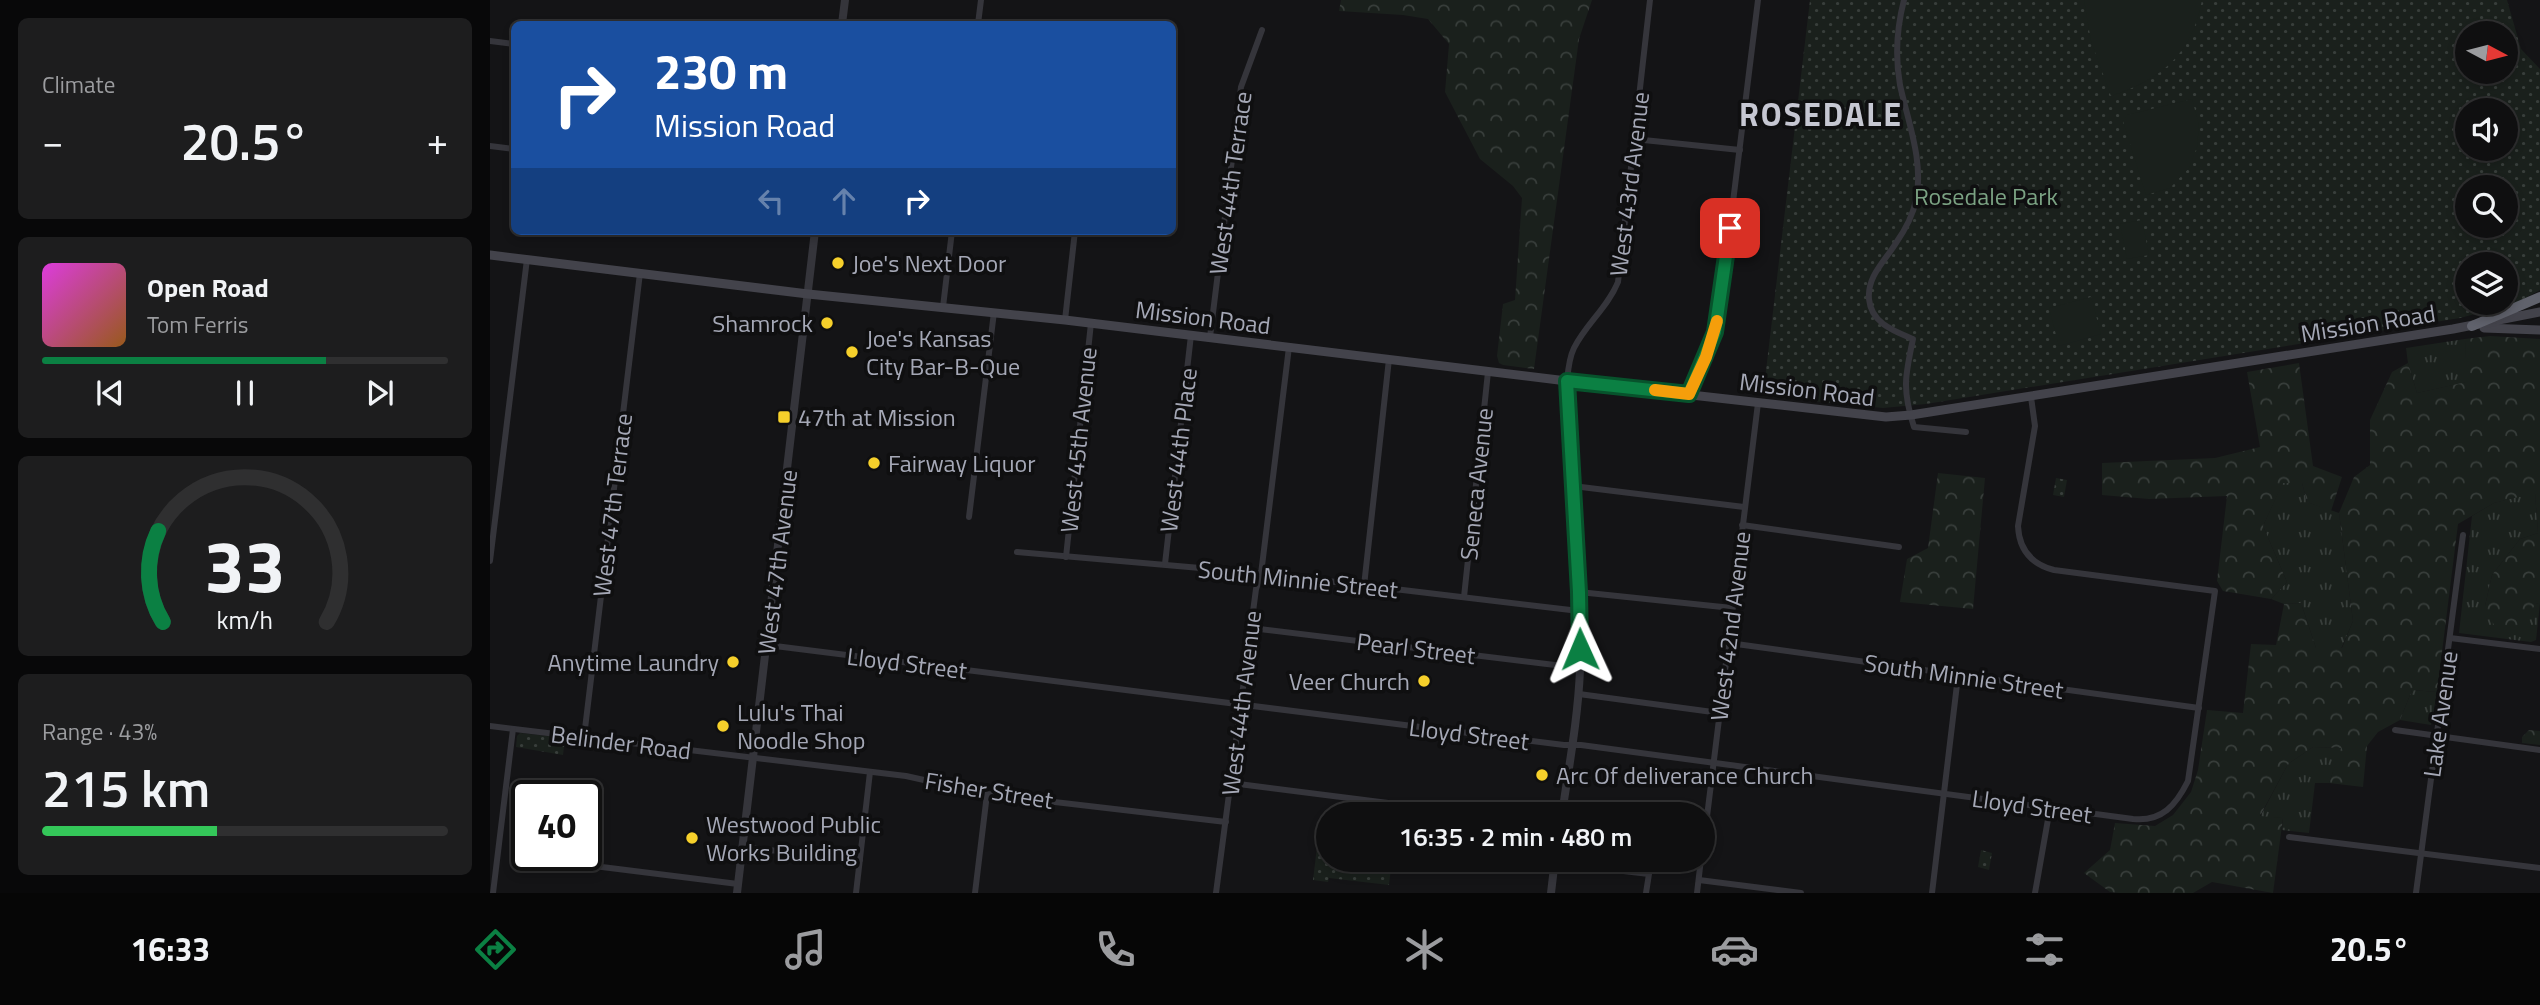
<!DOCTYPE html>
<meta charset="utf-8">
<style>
body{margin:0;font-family:"Titillium Web",sans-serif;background:#1d1d1e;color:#f1f3f6;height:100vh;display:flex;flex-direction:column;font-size:26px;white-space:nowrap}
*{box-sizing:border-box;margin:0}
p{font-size:23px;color:#9b9c9f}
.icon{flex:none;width:38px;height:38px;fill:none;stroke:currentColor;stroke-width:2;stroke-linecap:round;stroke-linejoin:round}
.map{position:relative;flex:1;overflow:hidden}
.details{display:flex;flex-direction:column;gap:18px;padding:18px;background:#080809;width:490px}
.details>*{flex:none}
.guide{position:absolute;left:21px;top:21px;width:665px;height:214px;border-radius:10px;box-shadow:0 4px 10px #0003,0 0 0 2px #2f2f30;background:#1a4fa0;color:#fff;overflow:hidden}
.needle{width:46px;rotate:97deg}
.controls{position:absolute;left:1965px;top:21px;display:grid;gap:14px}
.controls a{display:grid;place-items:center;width:63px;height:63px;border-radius:50%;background:#0f0f10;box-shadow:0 4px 10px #0003,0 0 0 2px #2f2f30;font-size:35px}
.speed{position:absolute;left:21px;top:780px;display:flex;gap:14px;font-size:35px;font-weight:700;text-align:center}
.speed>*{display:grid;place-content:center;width:91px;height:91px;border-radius:50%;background:#0f0f10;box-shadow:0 4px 10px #0003,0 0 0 2px #2f2f30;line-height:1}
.speed .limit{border:4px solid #111;border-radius:10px;background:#fff;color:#111}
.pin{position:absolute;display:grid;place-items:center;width:60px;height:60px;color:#fff;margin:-30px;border-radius:14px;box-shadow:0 4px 10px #0006}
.me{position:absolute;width:77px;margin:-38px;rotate:359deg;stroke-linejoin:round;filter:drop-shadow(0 0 5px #0008)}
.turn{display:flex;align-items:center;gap:24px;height:147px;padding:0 28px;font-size:32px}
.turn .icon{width:91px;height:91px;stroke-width:2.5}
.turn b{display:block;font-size:49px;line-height:60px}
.lanes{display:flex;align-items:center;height:66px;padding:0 28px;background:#0003;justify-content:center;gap:35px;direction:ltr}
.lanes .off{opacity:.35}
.big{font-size:52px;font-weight:600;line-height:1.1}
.details .widget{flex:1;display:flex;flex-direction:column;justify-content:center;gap:10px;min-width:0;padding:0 24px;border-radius:10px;background:#1d1d1e}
.details .dial{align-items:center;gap:0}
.dial svg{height:182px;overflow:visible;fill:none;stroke:#2f2f30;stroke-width:7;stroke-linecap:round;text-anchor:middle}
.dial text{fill:#f1f3f6;stroke:none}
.song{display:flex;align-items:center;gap:21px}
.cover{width:84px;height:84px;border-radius:10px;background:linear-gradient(135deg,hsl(300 70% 55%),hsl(30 70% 35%))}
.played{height:7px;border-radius:4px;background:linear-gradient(90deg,#0b8043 70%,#2f2f30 70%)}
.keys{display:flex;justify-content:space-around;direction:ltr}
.heat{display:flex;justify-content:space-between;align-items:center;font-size:38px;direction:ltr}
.charge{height:10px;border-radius:5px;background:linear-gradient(90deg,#34c759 43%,#2f2f30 0)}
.trip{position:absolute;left:826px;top:802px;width:399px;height:70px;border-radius:35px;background:#0f0f10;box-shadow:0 4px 10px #0003,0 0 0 2px #2f2f30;font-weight:600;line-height:70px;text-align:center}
.menu{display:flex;height:112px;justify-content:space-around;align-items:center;background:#060606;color:#9b9c9f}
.menu .icon{width:49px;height:49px}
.menu .selected{color:#0b8043}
.menu b{font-size:32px;color:#f1f3f6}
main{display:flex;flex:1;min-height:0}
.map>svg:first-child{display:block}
</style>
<main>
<section class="details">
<div class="widget"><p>Climate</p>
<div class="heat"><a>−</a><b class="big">20.5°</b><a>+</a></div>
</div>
<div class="widget">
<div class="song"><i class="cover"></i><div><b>Open Road</b><p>Tom Ferris</p></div></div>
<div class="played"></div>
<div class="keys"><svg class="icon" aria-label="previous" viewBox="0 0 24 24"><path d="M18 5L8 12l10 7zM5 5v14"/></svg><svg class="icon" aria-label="pause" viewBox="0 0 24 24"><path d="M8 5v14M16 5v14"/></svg><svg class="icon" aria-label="next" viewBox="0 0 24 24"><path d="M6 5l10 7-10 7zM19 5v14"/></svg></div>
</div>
<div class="widget dial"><svg viewBox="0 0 100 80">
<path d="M14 69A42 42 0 1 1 86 69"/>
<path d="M14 69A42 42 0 0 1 12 29" stroke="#0b8043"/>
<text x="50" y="56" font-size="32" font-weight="700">33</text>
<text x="50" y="72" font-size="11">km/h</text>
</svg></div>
<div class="widget"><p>Range · 43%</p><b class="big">215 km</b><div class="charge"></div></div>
</section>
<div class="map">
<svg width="2050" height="893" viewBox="0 0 2050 893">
<defs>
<pattern id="grass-tufts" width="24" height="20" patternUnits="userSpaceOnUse" patternTransform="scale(1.75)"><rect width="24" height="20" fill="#1a201c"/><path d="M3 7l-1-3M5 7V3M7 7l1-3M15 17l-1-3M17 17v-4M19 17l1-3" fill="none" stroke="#383e3b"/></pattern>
<pattern id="forest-crowns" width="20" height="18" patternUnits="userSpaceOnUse" patternTransform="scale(1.75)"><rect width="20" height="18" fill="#1a201c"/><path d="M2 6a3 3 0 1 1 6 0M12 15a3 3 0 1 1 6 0" fill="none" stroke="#383e3b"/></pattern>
<pattern id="park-dots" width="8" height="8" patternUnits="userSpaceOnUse" patternTransform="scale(1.75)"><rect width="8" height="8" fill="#1a201c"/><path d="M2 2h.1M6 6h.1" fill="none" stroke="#383e3b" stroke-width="1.8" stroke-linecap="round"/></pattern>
</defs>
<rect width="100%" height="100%" fill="#141416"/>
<g fill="url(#grass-tufts)">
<path d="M 1975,339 L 1977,382 L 1927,393 L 1918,363 L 1916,348 Z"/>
<path d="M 1793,482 L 1812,483 L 1817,502 L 1849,513 L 1863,621 L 1851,649 L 1826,648 L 1811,603 L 1794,604 L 1781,599 L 1797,582 L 1773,526 Z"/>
<path d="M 2045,492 L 2048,533 L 2030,539 L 2002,575 L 1995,606 L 2050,603 L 2046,640 L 2041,642 L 1969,633 L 1982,516 L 2004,503 Z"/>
<path d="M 1922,690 L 1947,692 L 1941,725 L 1910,720 Z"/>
<path d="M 1823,747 L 1852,748 L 1839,783 L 1825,783 L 1819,833 L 1792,830 L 1793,818 L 1770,817 L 1798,764 Z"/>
</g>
<g fill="url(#forest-crowns)">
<path d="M 851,0 L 1102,0 L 1089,39 L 1044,369 L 1013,365 L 1009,363 L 1007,356 L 1013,304 L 1025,300 L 1032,198 L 1023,186 L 990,159 L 955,92 L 959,44 L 938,19 L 913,15 L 849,11 Z"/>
<path d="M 2000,336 L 2050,339 L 2050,603 L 2046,603 L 2032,626 L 2004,625 L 1995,606 L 2002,575 L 2030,539 L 2048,533 L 2045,493 L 2004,503 L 1968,524 L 1947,692 L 1922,690 L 1910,720 L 1888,732 L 1877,746 L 1873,787 L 1839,783 L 1851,748 L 1823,747 L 1798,764 L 1770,816 L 1793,818 L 1783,893 L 1722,882 L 1703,893 L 1629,893 L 1620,892 L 1594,873 L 1620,850 L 1625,823 L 1665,826 L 1683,815 L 1701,792 L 1708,770 L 1717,710 L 1753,713 L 1761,644 L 1786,645 L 1794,604 L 1811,603 L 1826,648 L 1852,648 L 1863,621 L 1849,513 L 1864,477 L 1880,465 L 1880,420 L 1902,372 L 1918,363 L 1927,393 L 1976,382 L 1975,339 Z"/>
<path d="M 1809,363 L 1823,466 L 1852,477 L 1841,511 L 1817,502 L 1812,483 L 1793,483 L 1773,526 L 1797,582 L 1781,599 L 1733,591 L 1727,581 L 1737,496 L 1659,499 L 1612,495 L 1612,463 L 1725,458 L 1770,447 L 1757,372 Z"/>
<path d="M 1448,473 L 1495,478 L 1483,609 L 1410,602 L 1417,559 L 1438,548 Z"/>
<path d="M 2039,730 L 2050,731 L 2050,745 L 2032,743 L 2032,737 Z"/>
</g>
<g fill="url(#park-dots)" fill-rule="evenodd">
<path d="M 1320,0 L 2017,0 L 2031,49 L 2050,69 L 2050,290 L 2026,303 L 1970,318 L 1436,404 L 1393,408 L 1273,396 ZM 1978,33 L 2016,33 L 2016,72 L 1978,72 ZM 1978,110 L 2016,110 L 2016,149 L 1978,149 ZM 1978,187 L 2016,187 L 2016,226 L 1978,226 ZM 1978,264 L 2016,264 L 2016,303 L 1978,303 Z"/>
<path d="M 1566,478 L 1577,480 L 1574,497 L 1563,495 Z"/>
<path d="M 30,733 L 75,738 L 73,755 L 26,747 L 27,736 Z"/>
<path d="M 828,839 L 838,840 L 838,859 L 902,859 L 899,885 L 839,878 L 838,882 L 823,880 Z"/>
<path d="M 1491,850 L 1502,853 L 1499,870 L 1488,867 Z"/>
</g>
<g fill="#1a201c">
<path d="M 1594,0 L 1712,0 C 1702,54 1672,79 1621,96 L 1601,41 Z"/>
<path d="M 1702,99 L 1709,125 L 1707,147 L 1699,168 L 1680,188 L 1656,195 L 1633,121 L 1637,115 Z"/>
<path d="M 1652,220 L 1659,255 L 1637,259 L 1630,224 Z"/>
<path d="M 1601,297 L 1611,334 L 1569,346 L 1559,308 Z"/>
</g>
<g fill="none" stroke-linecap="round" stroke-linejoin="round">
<g stroke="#35353b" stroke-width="6">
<path d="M 1414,0 C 1407,27 1405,57 1410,85 C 1418,122 1434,162 1426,200 C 1423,215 1415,230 1406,243 C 1395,261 1377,276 1379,299 C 1381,323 1404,331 1423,339 C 1415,376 1412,390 1424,427 L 1476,432"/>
<path d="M 488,24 L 491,0"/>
<path d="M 0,41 L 24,44"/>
<path d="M 1144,139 L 1250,150"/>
<path d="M 0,146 L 24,149"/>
<path d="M 453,307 L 462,231"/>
<path d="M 575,320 L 585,231"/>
<path d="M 720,337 L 751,87 L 772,30"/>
<path d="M 1077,381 C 1078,370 1079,358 1084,348 C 1096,324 1118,307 1128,282 L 1160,0"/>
<path d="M 1199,394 L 1216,357 L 1230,307 L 1268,0"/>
<path d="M 1083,486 L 1254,507"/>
<path d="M 479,517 L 504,312"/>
<path d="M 1252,525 L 1409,547"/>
<path d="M 527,552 L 779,574 L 1089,611"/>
<path d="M 576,557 L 601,323"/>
<path d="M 0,561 L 37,259"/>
<path d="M 675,564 L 701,335"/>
<path d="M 874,586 L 899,359"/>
<path d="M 1089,592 L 1242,608"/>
<path d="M 974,597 L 998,372"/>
<path d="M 761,628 L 1090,668"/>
<path d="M 1960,638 L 2050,649"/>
<path d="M 1239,643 L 1709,708"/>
<path d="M 277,645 L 1074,745 L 1091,745 L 1643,819 C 1672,822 1686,805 1698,781 L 1725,591 L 1564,570 C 1541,564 1529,549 1528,526 L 1545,426 L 1541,397"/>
<path d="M 1089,694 L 1230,713"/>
<path d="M 0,726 L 416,776 L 497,794 L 736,822"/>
<path d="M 1905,730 L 2050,750"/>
<path d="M 94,737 L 150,273"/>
<path d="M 741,783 L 985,814"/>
<path d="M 1799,837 L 2050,868"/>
<path d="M 252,847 L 370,860"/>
<path d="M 1213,849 L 1268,403"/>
<path d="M 1065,863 L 1159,874 L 1156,893"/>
<path d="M 88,864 L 248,884"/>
<path d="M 1209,880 L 1311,893"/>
<path d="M 3,893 L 23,729"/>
<path d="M 366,893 L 380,772"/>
<path d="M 485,893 L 497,794"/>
<path d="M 726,893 L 766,589 L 771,574 L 799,347"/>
<path d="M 1207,893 L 1211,859"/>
<path d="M 1442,893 L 1468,676"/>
<path d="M 1545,893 L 1560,808"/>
<path d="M 1926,893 L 1973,535"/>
</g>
<g stroke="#35353b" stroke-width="8">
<path d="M 352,24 L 355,0"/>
<path d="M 1072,814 C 1079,766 1088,718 1090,670 C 1094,574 1082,477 1077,381"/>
<path d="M 247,893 L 325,231"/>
<path d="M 1061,893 L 1065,859"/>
</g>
<g stroke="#43434b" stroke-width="9">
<path d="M 0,255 L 318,294 L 575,320 L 1077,381 L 1396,417 L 1421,415 L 1963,329 L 2050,312"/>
<path d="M 1994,328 L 2050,330"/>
</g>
<path stroke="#60626c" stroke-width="10" d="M 1982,326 L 2050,297"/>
</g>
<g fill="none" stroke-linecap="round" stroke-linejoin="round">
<g stroke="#07532c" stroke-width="18">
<path id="route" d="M 1090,649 L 1089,592 L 1077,381 L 1199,394 L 1225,332 L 1240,228"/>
</g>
<use href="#route" stroke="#0b8043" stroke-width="12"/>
<path stroke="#f59e0b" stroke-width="12" d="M 1165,390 L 1199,394 L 1216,357 L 1227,321"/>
</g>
<g fill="#f6d02b" stroke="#0f0f10" stroke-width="2.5">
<circle cx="348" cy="263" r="7"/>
<circle cx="337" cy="323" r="7"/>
<circle cx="362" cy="352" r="7"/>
<rect x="287" y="410" width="14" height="14" rx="3.5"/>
<circle cx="384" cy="463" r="7"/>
<circle cx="243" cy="662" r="7"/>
<circle cx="934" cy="681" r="7"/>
<circle cx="233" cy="726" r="7"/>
<circle cx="1052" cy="775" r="7"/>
<circle cx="202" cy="838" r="7"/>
</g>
<g text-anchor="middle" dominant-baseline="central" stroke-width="7" stroke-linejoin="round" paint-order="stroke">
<g font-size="24" fill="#a5a8b6" stroke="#0f0f10">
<text transform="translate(740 183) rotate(-82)">West 44th Terrace</text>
<text transform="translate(1139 184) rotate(-83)">West 43rd Avenue</text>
<text transform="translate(713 317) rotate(7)">Mission Road</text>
<text transform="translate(1878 323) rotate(-9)">Mission Road</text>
<text transform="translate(1317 389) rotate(7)">Mission Road</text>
<text transform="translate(588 440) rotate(-84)">West 45th Avenue</text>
<text transform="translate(688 450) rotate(-83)">West 44th Place</text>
<text transform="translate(986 484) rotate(-84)">Seneca Avenue</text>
<text transform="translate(122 505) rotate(-83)">West 47th Terrace</text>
<text transform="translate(287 562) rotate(-83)">West 47th Avenue</text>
<text transform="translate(808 579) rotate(6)">South Minnie Street</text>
<text transform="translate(1240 626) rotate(-83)">West 42nd Avenue</text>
<text transform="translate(926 648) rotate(7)">Pearl Street</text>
<text transform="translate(417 663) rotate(7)">Lloyd Street</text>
<text transform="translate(1474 676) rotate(8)">South Minnie Street</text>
<text transform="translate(751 703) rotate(-83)">West 44th Avenue</text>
<text transform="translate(1950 714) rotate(-82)">Lake Avenue</text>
<text transform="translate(979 734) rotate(7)">Lloyd Street</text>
<text transform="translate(131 742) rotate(7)">Belinder Road</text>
<text transform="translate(499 790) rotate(9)">Fisher Street</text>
<text transform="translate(1542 806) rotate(8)">Lloyd Street</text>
</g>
<g font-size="24" fill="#7ba283" stroke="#0f0f10">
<text x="1496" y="196">Rosedale Park</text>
</g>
<g font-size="24" fill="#a5a8b6" stroke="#0f0f10" text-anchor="start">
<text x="362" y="263">Joe's Next Door</text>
<text x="323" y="323" text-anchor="end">Shamrock</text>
<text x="376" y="338">Joe's Kansas<tspan x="376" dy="28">City Bar-B-Que</tspan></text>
<text x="308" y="417">47th at Mission</text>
<text x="398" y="463">Fairway Liquor</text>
<text x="229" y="662" text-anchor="end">Anytime Laundry</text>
<text x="920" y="681" text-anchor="end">Veer Church</text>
<text x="247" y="712">Lulu's Thai<tspan x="247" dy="28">Noodle Shop</tspan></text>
<text x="1066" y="775">Arc Of deliverance Church</text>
<text x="216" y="824">Westwood Public<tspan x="216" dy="28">Works Building</tspan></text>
</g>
<g font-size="32" font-weight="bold" letter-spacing="2" fill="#c6c7d2" stroke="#0f0f10">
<text x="1331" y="114">ROSEDALE</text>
</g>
</g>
</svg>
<div class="controls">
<a><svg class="needle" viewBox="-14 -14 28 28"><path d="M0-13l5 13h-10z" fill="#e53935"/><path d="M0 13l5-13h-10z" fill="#9b9c9f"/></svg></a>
<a><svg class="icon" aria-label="sound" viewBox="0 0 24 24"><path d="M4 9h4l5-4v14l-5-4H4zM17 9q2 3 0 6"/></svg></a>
<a><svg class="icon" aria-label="search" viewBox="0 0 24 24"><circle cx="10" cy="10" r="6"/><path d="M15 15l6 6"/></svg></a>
<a><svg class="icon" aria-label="layers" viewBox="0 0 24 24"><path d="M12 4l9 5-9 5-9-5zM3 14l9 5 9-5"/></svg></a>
</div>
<div class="speed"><div class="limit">40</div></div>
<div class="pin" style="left:1240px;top:228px;background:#d93025"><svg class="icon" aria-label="arrive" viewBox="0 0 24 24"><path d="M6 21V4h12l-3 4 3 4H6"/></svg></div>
<svg class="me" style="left:1090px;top:649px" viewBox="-20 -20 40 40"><path d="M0-17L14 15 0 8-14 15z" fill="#0b8043" stroke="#fff" stroke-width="4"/></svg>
<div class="trip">16:35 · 2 min · 480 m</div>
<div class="guide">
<div class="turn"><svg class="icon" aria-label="right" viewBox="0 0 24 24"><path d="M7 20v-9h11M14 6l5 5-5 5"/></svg><div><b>230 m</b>Mission Road</div></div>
<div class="lanes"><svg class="icon off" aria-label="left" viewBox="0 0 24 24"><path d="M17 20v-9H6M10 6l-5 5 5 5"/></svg><svg class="icon off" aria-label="ahead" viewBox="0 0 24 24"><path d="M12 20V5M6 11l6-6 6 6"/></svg><svg class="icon" aria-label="right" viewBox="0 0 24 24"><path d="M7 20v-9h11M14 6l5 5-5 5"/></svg></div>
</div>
</div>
</main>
<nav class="menu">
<b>16:33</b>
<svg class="icon selected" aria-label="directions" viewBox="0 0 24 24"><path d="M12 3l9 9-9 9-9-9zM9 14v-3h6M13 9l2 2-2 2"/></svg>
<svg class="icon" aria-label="music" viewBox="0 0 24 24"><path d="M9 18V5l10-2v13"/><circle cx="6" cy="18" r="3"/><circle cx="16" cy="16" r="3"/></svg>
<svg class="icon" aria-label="phone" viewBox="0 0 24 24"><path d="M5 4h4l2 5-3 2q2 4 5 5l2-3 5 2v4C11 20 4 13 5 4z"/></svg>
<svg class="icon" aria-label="climate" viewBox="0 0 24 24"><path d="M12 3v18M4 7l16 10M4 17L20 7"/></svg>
<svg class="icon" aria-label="car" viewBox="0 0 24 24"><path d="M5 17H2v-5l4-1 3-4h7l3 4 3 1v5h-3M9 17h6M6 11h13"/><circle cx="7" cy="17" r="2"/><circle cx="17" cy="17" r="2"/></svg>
<svg class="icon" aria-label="filters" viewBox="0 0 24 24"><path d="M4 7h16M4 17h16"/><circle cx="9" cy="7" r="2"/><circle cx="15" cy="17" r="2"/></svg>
<b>20.5°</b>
</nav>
